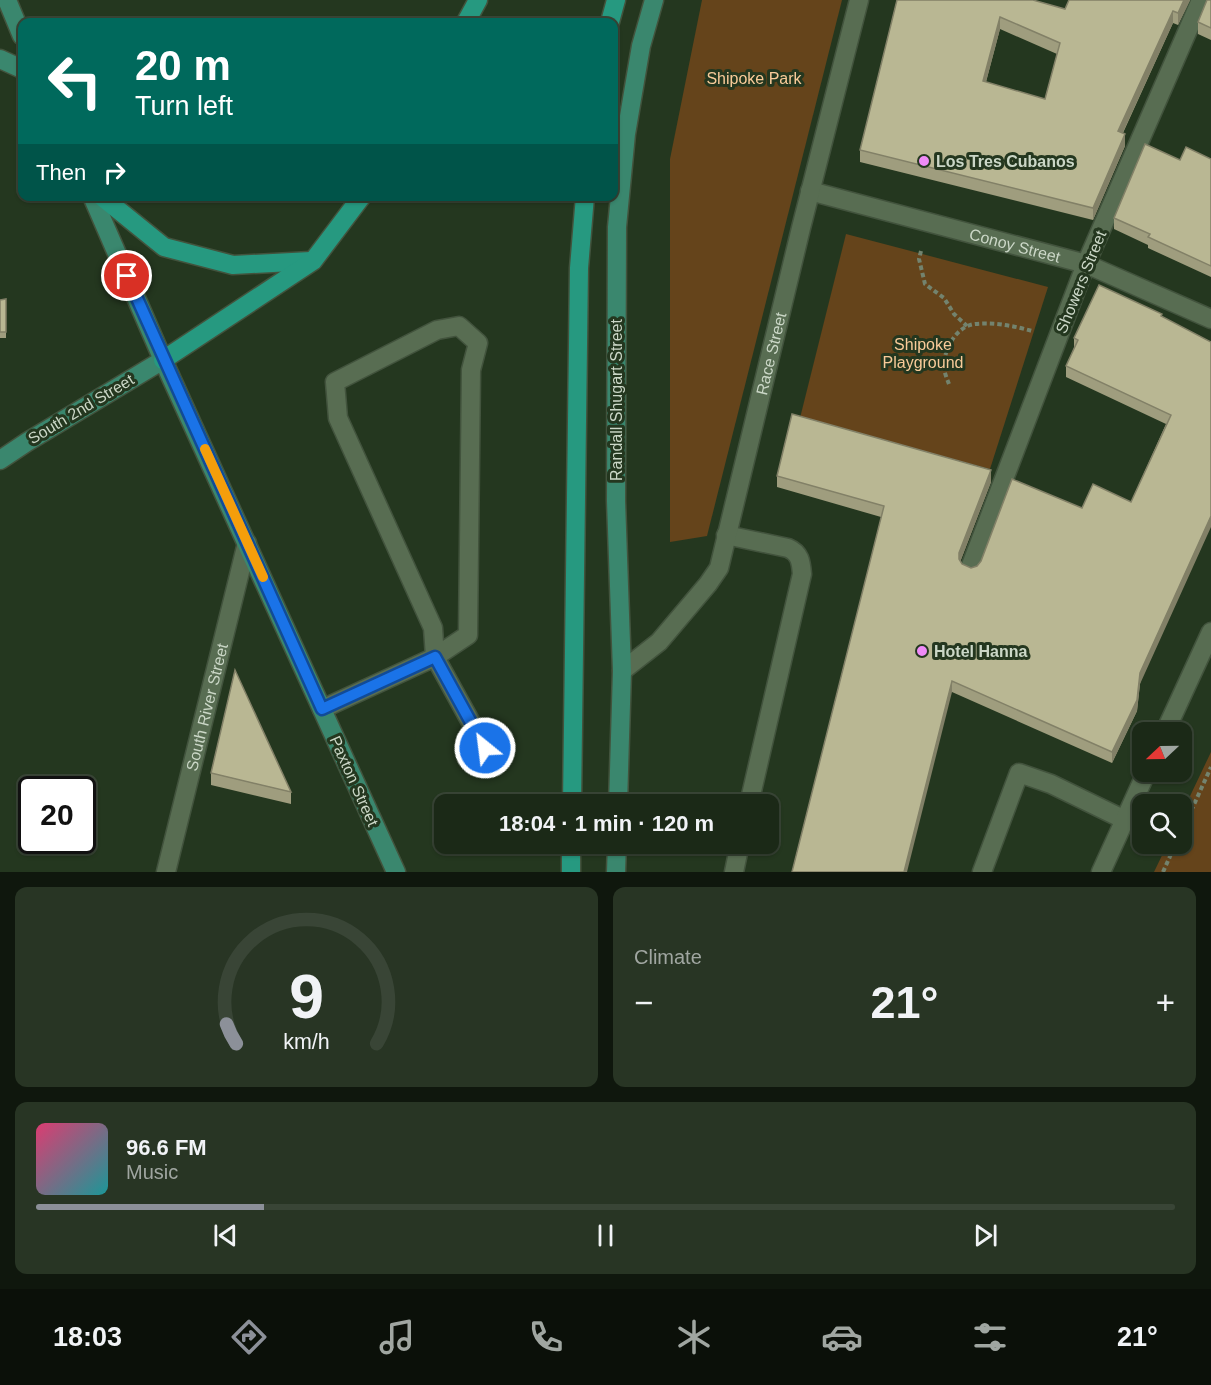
<!DOCTYPE html>
<meta charset="utf-8">
<style>
body{margin:0;font-family:Helvetica,sans-serif;background:#283524;color:#f1f3f6;height:100vh;display:flex;flex-direction:column;font-size:22px;white-space:nowrap}
*{box-sizing:border-box;margin:0}
p{font-size:20px;color:#a0a6a1}
.icon{flex:none;width:33px;height:33px;fill:none;stroke:currentColor;stroke-width:2;stroke-linecap:round;stroke-linejoin:round}
.map{position:relative;height:872px;overflow:hidden}
.drawer{display:flex;flex-direction:column;gap:15px;padding:15px;background:#0f170d;flex:1}
.drawer>*{flex:none}
.top-card{position:absolute;left:18px;top:18px;width:600px;height:183px;border-radius:12px;box-shadow:0 2px 4px #0004,0 0 0 2px #394536;background:#00695c;color:#fff;overflow:hidden}
.needle{width:39px;rotate:248deg}
.fabs{position:absolute;left:1132px;top:722px;display:grid;gap:12px}
.fabs a{display:grid;place-items:center;width:60px;height:60px;border-radius:12px;background:#1b2917;box-shadow:0 2px 4px #0004,0 0 0 2px #394536;font-size:30px}
.speed{position:absolute;left:18px;top:776px;display:flex;gap:12px;font-size:30px;font-weight:700;text-align:center}
.speed>*{display:grid;place-content:center;width:78px;height:78px;border-radius:50%;background:#1b2917;box-shadow:0 2px 4px #0004,0 0 0 2px #394536;line-height:1}
.speed .limit{border:3px solid #111;border-radius:9px;background:#fff;color:#111}
.pin{position:absolute;display:grid;place-items:center;width:51px;height:51px;color:#fff;margin:-26px;border:3px solid #fff;border-radius:50%;box-shadow:0 2px 6px #0007}
.me{position:absolute;width:66px;margin:-33px;rotate:331deg;stroke-linejoin:round;filter:drop-shadow(0 0 4px #0008)}
.turn{display:flex;align-items:center;gap:21px;height:126px;padding:0 18px;font-size:27px}
.turn .icon{width:78px;height:78px;stroke-width:2.5}
.turn b{display:block;font-size:42px;line-height:51px}
.then{display:flex;align-items:center;height:57px;padding:0 18px;background:#0003;gap:12px;font-size:22px}
.big{font-size:45px;font-weight:700;line-height:1.1}
.drawer .widget{flex:1;display:flex;flex-direction:column;justify-content:center;gap:9px;min-width:0;padding:0 21px;border-radius:12px;background:#283524}
.drawer .dial{align-items:center;gap:0}
.dial svg{height:156px;overflow:visible;fill:none;stroke:#394536;stroke-width:7;stroke-linecap:round;text-anchor:middle}
.dial text{fill:#f1f3f6;stroke:none}
.song{display:flex;align-items:center;gap:18px}
.cover{width:72px;height:72px;border-radius:9px;background:linear-gradient(135deg,hsl(340 70% 55%),hsl(180 70% 35%))}
.played{height:6px;border-radius:3px;background:linear-gradient(90deg,#8c9099 20%,#394536 20%)}
.keys{display:flex;justify-content:space-around;direction:ltr}
.heat{display:flex;justify-content:space-between;align-items:center;font-size:33px;direction:ltr}
.drawer .tiles{flex:1;display:grid;gap:15px;grid-template-columns:1fr 1fr}
.widget:last-child{grid-column:span 2}
.trip{position:absolute;left:434px;top:794px;width:345px;height:60px;border-radius:12px;background:#1b2917;box-shadow:0 2px 4px #0004,0 0 0 2px #394536;font-weight:700;line-height:60px;text-align:center}
.tab-bar{display:flex;height:96px;justify-content:space-around;align-items:center;background:#0b1009;color:#a0a6a1}
.tab-bar .icon{width:42px;height:42px}
.tab-bar .active{color:#8c9099}
.tab-bar b{font-size:27px;color:#f1f3f6}
.map>svg:first-child{display:block}
</style>
<div class="map">
<svg width="1211" height="872" viewBox="0 0 1211 872">
<rect width="100%" height="100%" fill="#24371f"/>
<g fill="#65441b">
<path d="M 702,0 L 842,0 L 707,536 L 670,542 L 670,159 Z"/>
<path d="M 846,234 L 1048,287 L 990,469 L 800,418 Z"/>
<path d="M 1211,752 L 1211,872 L 1154,872 L 1168,843 L 1182,843 L 1182,813 Z"/>
</g>
<g fill="none" stroke-linecap="round" stroke-linejoin="round">
<g stroke="#42533d" stroke-width="21">
<g id="service">
<path d="M 726,535 L 788,548 C 800,553 801,562 802,574 L 749,804"/>
<path d="M 970,568 L 1086,264"/>
<path d="M 322,709 L 435,657 L 433,628 L 338,418 L 335,382 L 437,330 L 459,326 L 478,343 L 471,370 L 468,635 L 435,657 L 495,766"/>
<path d="M 734,872 L 740,843"/>
<path d="M 982,872 L 1019,773 L 1051,784 L 1125,820"/>
</g>
</g>
<g stroke="#42533d" stroke-width="21">
<g id="minor">
<path id="s1" d="M 810,191 L 1086,264 L 1211,319"/>
<path d="M 1086,264 L 1201,0"/>
<path id="s2" d="M 622,671 L 659,642 L 708,584 L 719,568 L 801,228 L 859,0"/>
<path d="M 1165,732 L 1211,632"/>
<path id="s3" d="M 166,872 L 247,543"/>
<path d="M 1101,872 L 1147,771"/>
</g>
</g>
<g stroke="#42533d" stroke-width="21">
<g id="primary">
<path d="M 7,0 L 22,36"/>
<path d="M 0,59 L 22,69"/>
<path d="M 92,196 L 163,360 L 396,872"/>
<path d="M 0,460 L 27,442 L 163,360"/>
<path d="M 618,804 L 622,671 L 616,501 L 617,227 L 626,134 L 641,46 L 654,0"/>
<path d="M 616,872 L 617,843"/>
</g>
</g>
<g stroke="#42533d" stroke-width="21">
<g id="motorway">
<path d="M 466,22 L 478,0"/>
<path d="M 610,22 L 616,0"/>
<path d="M 101,196 L 164,247 L 233,265 L 311,261"/>
<path d="M 163,360 L 313,261 L 362,196"/>
<path d="M 572,804 L 579,268 L 585,196"/>
<path d="M 571,872 L 571,843"/>
</g>
</g>
<g stroke="#73836e" stroke-width="4" stroke-dasharray="4.5 3" stroke-linecap="butt">
<path d="M 921,251 L 919,259 L 925,284 L 944,298 L 954,314 L 967,326"/>
<path d="M 949,384 C 947,379 944,372 944,366 C 944,348 957,326 975,324 C 993,322 1015,326 1032,331"/>
<path d="M 1182,831 L 1211,767"/>
<path d="M 1163,872 L 1176,843"/>
</g>
<use href="#service" stroke="#586d52" stroke-width="18"/>
<use href="#minor" stroke="#586d52" stroke-width="18"/>
<use href="#primary" stroke="#3a876e" stroke-width="18"/>
<use href="#motorway" stroke="#269980" stroke-width="18"/>
</g>
<g fill="#9f9d7e" fill-rule="evenodd">
<path d="M 897,0 L 1065,9 L 1190,0 L 1178,25 L 1173,23 L 1123,133 L 1125,146 L 1093,220 L 860,162 L 860,150 ZM 1000,29 L 1057,54 L 1045,99 L 986,82 Z"/>
<path d="M 1211,0 L 1211,40 L 1198,34 L 1198,22 Z"/>
<path d="M 1211,159 L 1211,277 L 1148,248 L 1148,245 L 1114,229 L 1114,218 L 1180,160 Z"/>
<path d="M 6,299 L 6,338 L 0,338 L 0,300 Z"/>
<path d="M 1162,317 L 1211,342 L 1140,684 L 1137,711 L 1112,763 L 952,692 L 881,517 L 777,487 L 777,476 L 991,482 L 960,562 L 962,564 L 971,568 L 977,566 L 1082,508 L 1131,502 L 1166,424 L 1066,377 L 1066,366 L 1074,348 L 1074,338 Z"/>
<path d="M 211,773 L 291,792 L 291,804 L 211,785 Z"/>
</g>
<g fill="#828067">
<path d="M 1184,0 L 1190,0 L 1178,25 L 1178,13 Z"/>
<path d="M 1173,11 L 1173,23 L 1118,143 L 1118,131 Z"/>
<path d="M 1000,17 L 1000,29 L 983,93 L 983,81 Z"/>
<path d="M 1125,134 L 1125,146 L 1093,220 L 1093,208 Z"/>
<path d="M 991,470 L 991,482 L 959,565 L 959,553 Z"/>
<path d="M 1211,516 L 1211,527 L 1140,684 L 1137,711 L 1112,763 L 1112,752 L 1140,673 Z"/>
<path d="M 952,681 L 952,692 L 907,872 L 904,872 Z"/>
</g>
<g fill="#b9b793" stroke="#828067" stroke-width="1.5" fill-rule="evenodd">
<path d="M 897,0 L 1033,0 L 1065,9 L 1069,0 L 1184,0 L 1178,13 L 1173,11 L 1118,131 L 1125,134 L 1093,208 L 860,150 ZM 1000,17 L 1060,43 L 1045,99 L 983,81 Z"/>
<path d="M 1207,0 L 1211,0 L 1211,28 L 1198,22 Z"/>
<path d="M 1145,144 L 1180,160 L 1186,147 L 1211,159 L 1211,266 L 1148,237 L 1150,234 L 1114,218 Z"/>
<path d="M 1099,285 L 1162,314 L 1161,316 L 1211,342 L 1211,516 L 1140,673 L 1137,700 L 1112,752 L 952,681 L 904,872 L 792,872 L 884,506 L 777,476 L 792,414 L 991,470 L 959,553 L 959,559 L 962,564 L 971,568 L 977,566 L 981,561 L 1012,479 L 1082,508 L 1093,484 L 1131,502 L 1171,415 L 1066,366 L 1078,340 L 1074,338 Z"/>
<path d="M 6,299 L 6,332 L 0,332 L 0,300 Z"/>
<path d="M 235,670 L 291,792 L 211,773 Z"/>
</g>
<g fill="none" stroke-linecap="round" stroke-linejoin="round">
<g stroke="#114b97" stroke-width="15">
<path id="route" d="M 127,276 L 322,709 L 435,657 L 485,748"/>
</g>
<use href="#route" stroke="#1a73e8" stroke-width="10"/>
<path stroke="#f59e0b" stroke-width="10" d="M 205,449 L 263,577"/>
</g>
<g fill="#ef8bf7" stroke="#24371f" stroke-width="2">
<circle cx="924" cy="161" r="6"/>
<circle cx="922" cy="651" r="6"/>
</g>
<g text-anchor="middle" dominant-baseline="central" stroke-width="6" stroke-linejoin="round" paint-order="stroke">
<g font-size="16" fill="#f9cb99" stroke="#24371f">
<text x="754" y="78">Shipoke Park</text>
<text x="923" y="344">Shipoke<tspan x="923" dy="18">Playground</tspan></text>
</g>
<g font-size="16" font-weight="bold" fill="#cbd7c7" stroke="#24371f" text-anchor="start">
<text x="936" y="161">Los Tres Cubanos</text>
<text x="934" y="651">Hotel Hanna</text>
</g>
<g font-size="16" fill="#cbd7c7" stroke="#24371f">
<text stroke="none"><textPath href="#s1" startOffset="212">Conoy Street</textPath></text>
<text transform="translate(1081 282) rotate(-68)">Showers Street</text>
<text stroke="none"><textPath href="#s2" startOffset="363">Race Street</textPath></text>
<text transform="translate(616 400) rotate(-90)">Randall Shugart Street</text>
<text transform="translate(81 409) rotate(-31)">South 2nd Street</text>
<text stroke="none"><textPath href="#s3" startOffset="170">South River Street</textPath></text>
<text transform="translate(354 781) rotate(66)">Paxton Street</text>
</g>
</g>
</svg>
<div class="fabs">
<a><svg class="needle" viewBox="-14 -14 28 28"><path d="M0-13l5 13h-10z" fill="#e53935"/><path d="M0 13l5-13h-10z" fill="#a0a6a1"/></svg></a>
<a><svg class="icon" aria-label="search" viewBox="0 0 24 24"><circle cx="10" cy="10" r="6"/><path d="M15 15l6 6"/></svg></a>
</div>
<div class="speed"><div class="limit">20</div></div>
<div class="pin" style="left:127px;top:276px;background:#d93025"><svg class="icon" aria-label="arrive" viewBox="0 0 24 24"><path d="M6 21V4h12l-3 4 3 4H6"/></svg></div>
<svg class="me" style="left:485px;top:748px" viewBox="-20 -20 40 40"><circle r="17" fill="#1a73e8" stroke="#fff" stroke-width="3"/><path d="M0-11L8 9 0 5-8 9z" fill="#fff"/></svg>
<div class="trip">18:04 · 1 min · 120 m</div>
<div class="top-card">
<div class="turn"><svg class="icon" aria-label="left" viewBox="0 0 24 24"><path d="M17 20v-9H6M10 6l-5 5 5 5"/></svg><div><b>20 m</b>Turn left</div></div>
<div class="then">Then<svg class="icon" aria-label="right" viewBox="0 0 24 24"><path d="M7 20v-9h11M14 6l5 5-5 5"/></svg></div>
</div>
</div>
<section class="drawer">
<div class="tiles">
<div class="widget dial"><svg viewBox="0 0 100 80">
<path d="M14 69A42 42 0 1 1 86 69"/>
<path d="M14 69A42 42 0 0 1 9 59" stroke="#8c9099"/>
<text x="50" y="56" font-size="32" font-weight="700">9</text>
<text x="50" y="72" font-size="11">km/h</text>
</svg></div>
<div class="widget"><p>Climate</p>
<div class="heat"><a>−</a><b class="big">21°</b><a>+</a></div>
</div>
<div class="widget">
<div class="song"><i class="cover"></i><div><b>96.6 FM</b><p>Music</p></div></div>
<div class="played"></div>
<div class="keys"><svg class="icon" aria-label="previous" viewBox="0 0 24 24"><path d="M18 5L8 12l10 7zM5 5v14"/></svg><svg class="icon" aria-label="pause" viewBox="0 0 24 24"><path d="M8 5v14M16 5v14"/></svg><svg class="icon" aria-label="next" viewBox="0 0 24 24"><path d="M6 5l10 7-10 7zM19 5v14"/></svg></div>
</div>
</div>
</section>
<nav class="tab-bar">
<b>18:03</b>
<svg class="icon active" aria-label="directions" viewBox="0 0 24 24"><path d="M12 3l9 9-9 9-9-9zM9 14v-3h6M13 9l2 2-2 2"/></svg>
<svg class="icon" aria-label="music" viewBox="0 0 24 24"><path d="M9 18V5l10-2v13"/><circle cx="6" cy="18" r="3"/><circle cx="16" cy="16" r="3"/></svg>
<svg class="icon" aria-label="phone" viewBox="0 0 24 24"><path d="M5 4h4l2 5-3 2q2 4 5 5l2-3 5 2v4C11 20 4 13 5 4z"/></svg>
<svg class="icon" aria-label="climate" viewBox="0 0 24 24"><path d="M12 3v18M4 7l16 10M4 17L20 7"/></svg>
<svg class="icon" aria-label="car" viewBox="0 0 24 24"><path d="M5 17H2v-5l4-1 3-4h7l3 4 3 1v5h-3M9 17h6M6 11h13"/><circle cx="7" cy="17" r="2"/><circle cx="17" cy="17" r="2"/></svg>
<svg class="icon" aria-label="filters" viewBox="0 0 24 24"><path d="M4 7h16M4 17h16"/><circle cx="9" cy="7" r="2"/><circle cx="15" cy="17" r="2"/></svg>
<b>21°</b>
</nav>
